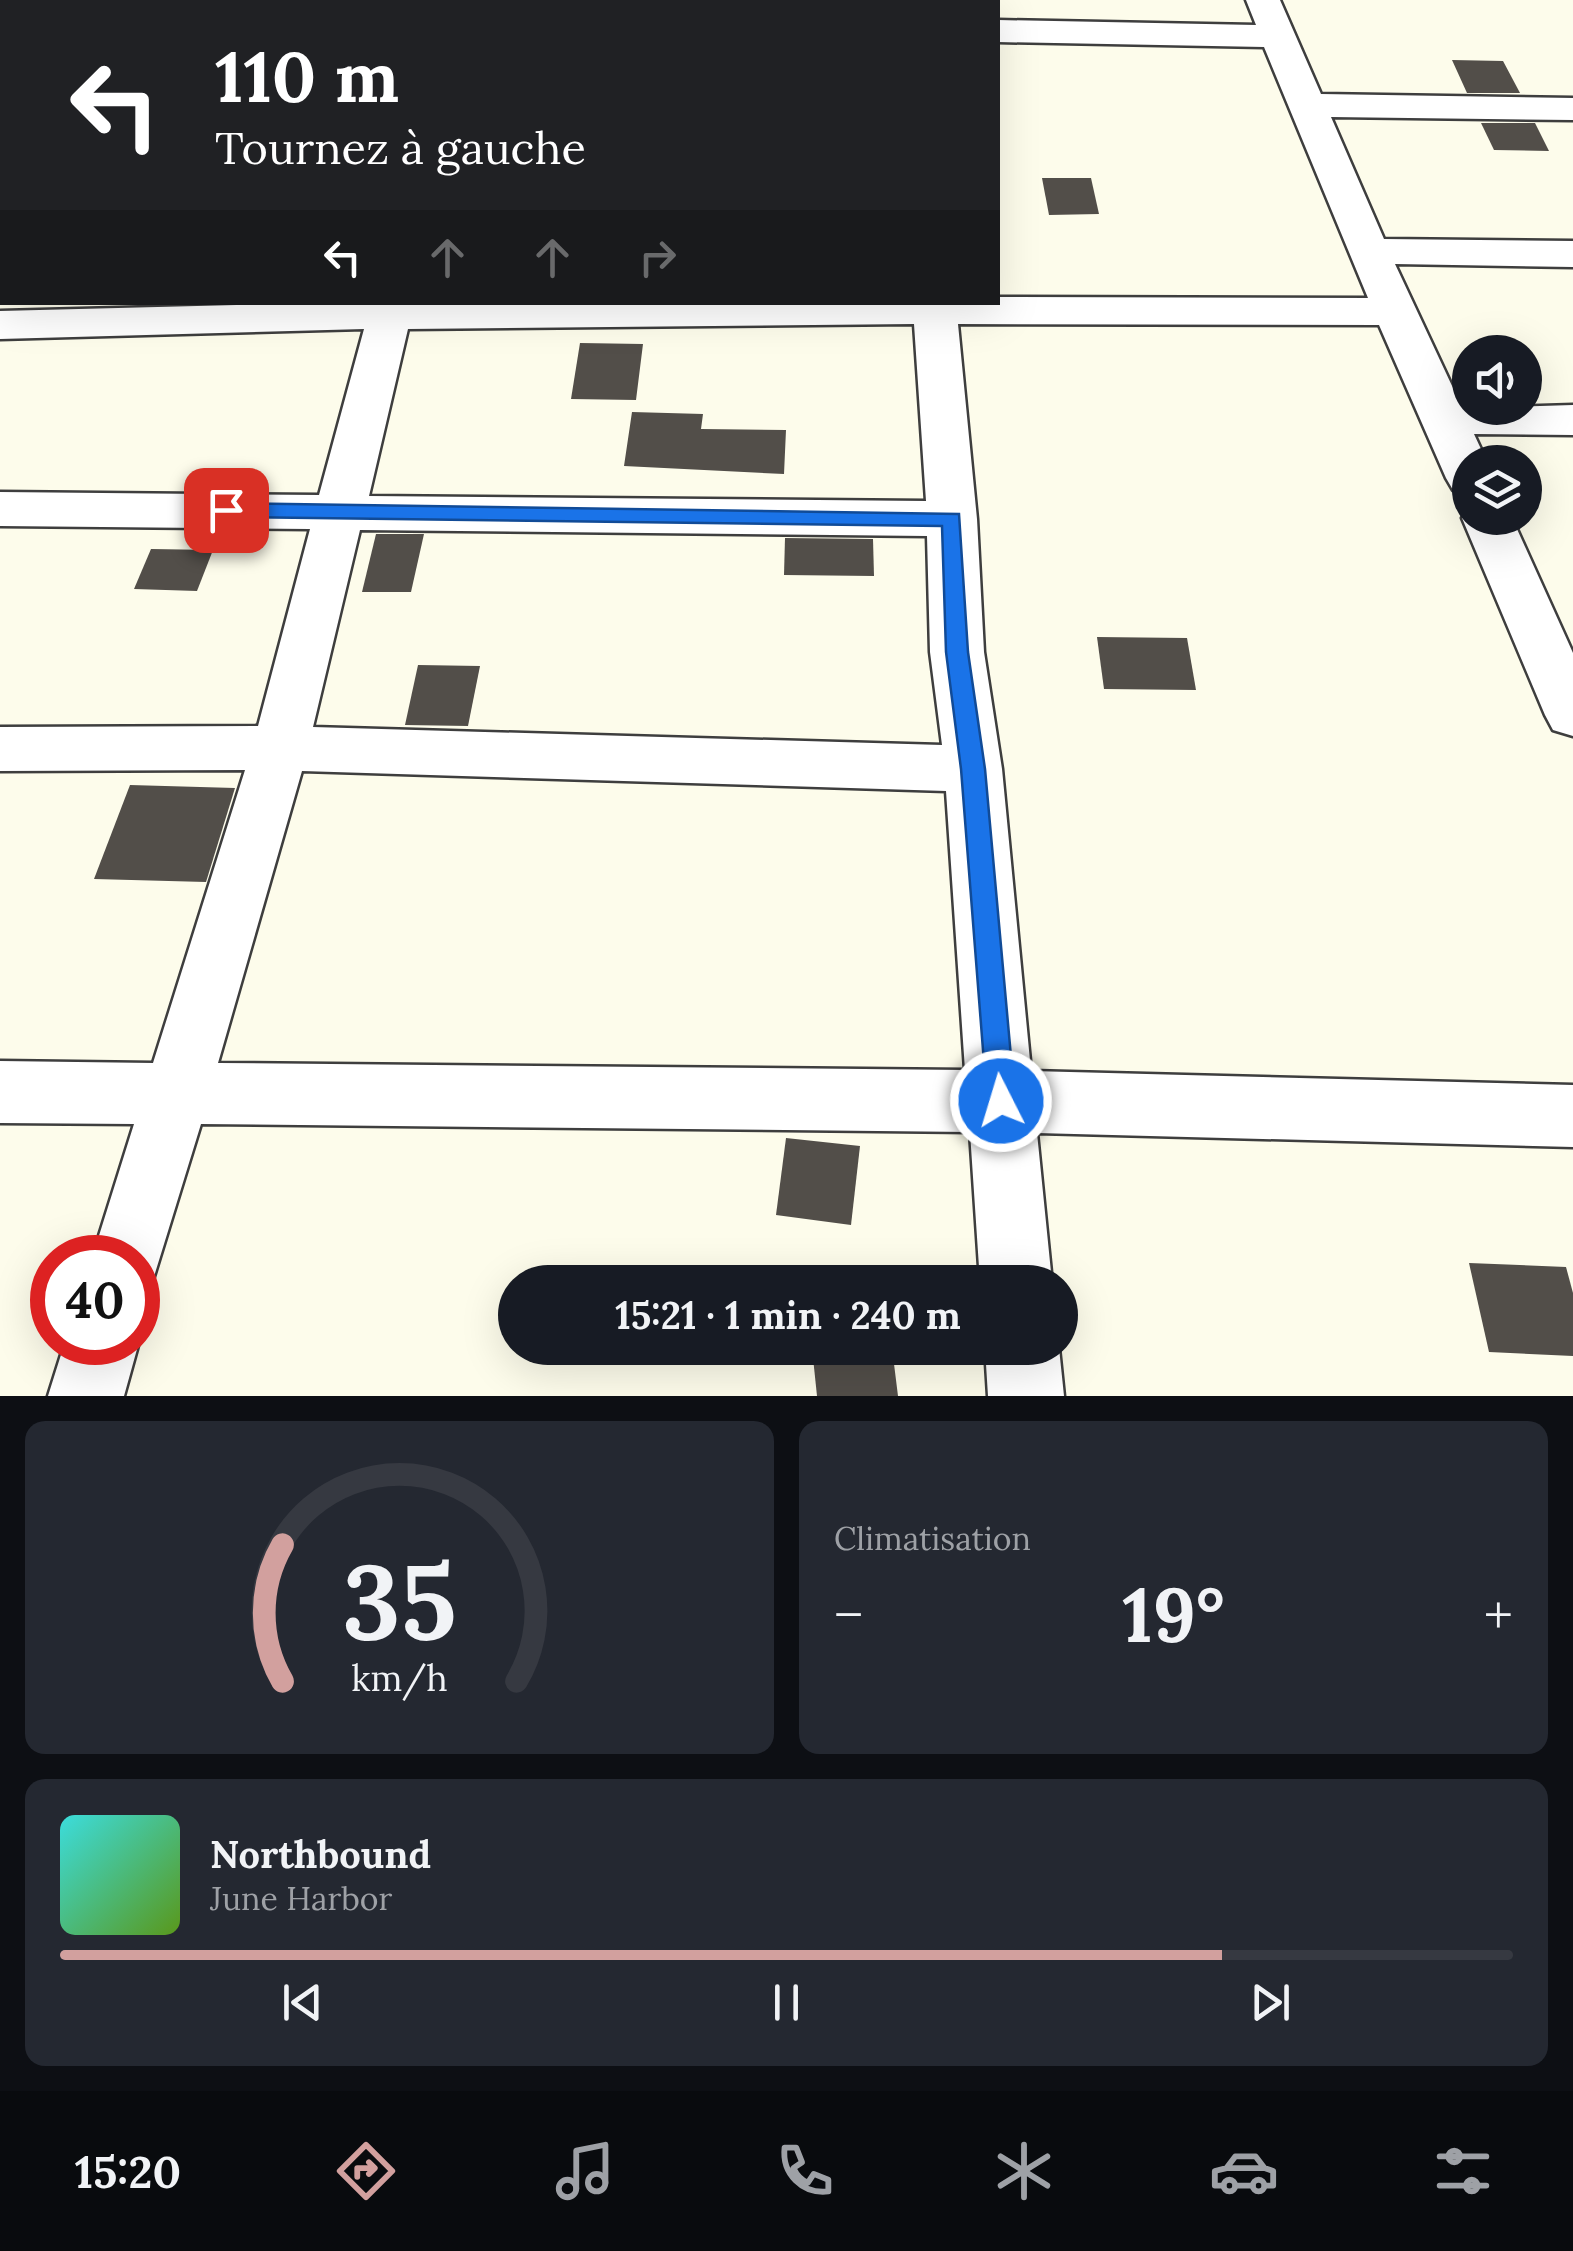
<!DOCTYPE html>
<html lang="fr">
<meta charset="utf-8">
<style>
body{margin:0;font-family:Lora,serif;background:#242831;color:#f1f3f6;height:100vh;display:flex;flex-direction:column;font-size:38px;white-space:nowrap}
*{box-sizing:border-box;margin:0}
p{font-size:32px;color:#9ea1a6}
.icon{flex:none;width:55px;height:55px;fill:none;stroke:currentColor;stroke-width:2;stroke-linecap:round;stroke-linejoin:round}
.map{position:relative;height:1396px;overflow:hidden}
.details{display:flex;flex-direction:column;gap:25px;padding:25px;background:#0d0f14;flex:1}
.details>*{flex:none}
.banner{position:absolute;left:0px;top:0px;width:1000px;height:305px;box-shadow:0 10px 40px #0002;background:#202124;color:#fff;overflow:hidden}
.fabs{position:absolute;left:1452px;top:335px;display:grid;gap:20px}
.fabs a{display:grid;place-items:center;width:90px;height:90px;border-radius:50%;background:#171b24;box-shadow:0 10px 40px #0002;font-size:50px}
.speed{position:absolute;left:30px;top:1235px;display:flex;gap:20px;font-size:50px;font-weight:700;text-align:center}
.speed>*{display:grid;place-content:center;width:130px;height:130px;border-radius:50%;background:#171b24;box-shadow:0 10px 40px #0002;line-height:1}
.speed .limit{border:15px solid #d22;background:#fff;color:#111}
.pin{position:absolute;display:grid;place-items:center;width:85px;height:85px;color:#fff;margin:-42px;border-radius:20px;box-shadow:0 5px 15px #0006}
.me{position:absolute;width:110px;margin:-55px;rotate:355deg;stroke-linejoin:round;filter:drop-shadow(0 0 8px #0008)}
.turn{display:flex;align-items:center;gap:35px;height:210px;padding:0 50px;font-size:45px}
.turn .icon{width:130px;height:130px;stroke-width:2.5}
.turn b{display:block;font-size:70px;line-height:85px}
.lanes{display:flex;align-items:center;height:95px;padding:0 50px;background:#0003;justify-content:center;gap:50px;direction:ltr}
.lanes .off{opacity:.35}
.big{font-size:75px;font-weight:700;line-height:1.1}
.details .tile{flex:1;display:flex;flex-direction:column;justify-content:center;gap:15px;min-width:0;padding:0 35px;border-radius:20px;background:#242831}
.details .dial{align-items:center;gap:0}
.dial svg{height:260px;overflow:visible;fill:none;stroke:#363941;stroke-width:7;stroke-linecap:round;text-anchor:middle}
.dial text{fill:#f1f3f6;stroke:none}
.song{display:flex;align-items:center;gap:30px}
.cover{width:120px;height:120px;border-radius:15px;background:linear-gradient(135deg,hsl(180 70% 55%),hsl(90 70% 35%))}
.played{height:10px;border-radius:5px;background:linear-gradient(90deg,#d2a09e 80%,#363941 80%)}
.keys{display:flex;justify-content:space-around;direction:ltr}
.heat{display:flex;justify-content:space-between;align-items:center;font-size:55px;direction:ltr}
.details .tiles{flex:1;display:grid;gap:25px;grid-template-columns:1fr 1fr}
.tile:last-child{grid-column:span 2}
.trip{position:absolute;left:498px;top:1265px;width:580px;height:100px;border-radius:50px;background:#171b24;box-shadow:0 10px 40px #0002;font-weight:700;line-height:100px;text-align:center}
.tabs{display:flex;height:160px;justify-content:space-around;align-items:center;background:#090b0e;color:#9ea1a6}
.tabs .icon{width:70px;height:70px}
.tabs .current{color:#d2a09e}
.tabs b{font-size:45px;color:#f1f3f6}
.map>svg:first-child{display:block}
</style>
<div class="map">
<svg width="1573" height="1396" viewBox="0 0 1573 1396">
<rect width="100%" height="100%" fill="#fdfceb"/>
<g fill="#524e49">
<path d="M 1452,60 L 1503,61 L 1520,93 L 1467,93 Z"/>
<path d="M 1481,123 L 1535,123 L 1549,151 L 1494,150 Z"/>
<path d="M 1042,178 L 1091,178 L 1099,214 L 1049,215 Z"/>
<path d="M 580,343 L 643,344 L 636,400 L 571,399 Z"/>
<path d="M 632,412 L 703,414 L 701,429 L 786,430 L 784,474 L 624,466 Z"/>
<path d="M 376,534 L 424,534 L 411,592 L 362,592 Z"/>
<path d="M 785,538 L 873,539 L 874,576 L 784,575 Z"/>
<path d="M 151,549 L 213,550 L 197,591 L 134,589 Z"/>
<path d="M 1097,637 L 1187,638 L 1196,690 L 1104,689 Z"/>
<path d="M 418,665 L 480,666 L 468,726 L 405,725 Z"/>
<path d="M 130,785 L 235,788 L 206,882 L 94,879 Z"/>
<path d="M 786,1138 L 860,1146 L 851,1225 L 776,1215 Z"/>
<path d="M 1469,1263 L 1566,1267 L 1573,1293 L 1573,1356 L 1489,1352 Z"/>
<path d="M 812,1348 L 892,1348 L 898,1396 L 817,1396 Z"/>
</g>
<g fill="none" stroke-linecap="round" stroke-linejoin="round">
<g stroke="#3e3e3e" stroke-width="5">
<g id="minor">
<path d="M 892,0 L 926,0 L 927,2 L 892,2 Z"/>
<path d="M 1246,0 L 1280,0 L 1321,94 L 1573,98 L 1573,120 L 1331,117 L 1384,239 L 1573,241 L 1573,267 L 1395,264 L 1460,403 L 1470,403 L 1470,408 L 1573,405 L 1573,435 L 1474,434 L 1487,462 L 1470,462 L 1470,495 L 1453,490 L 1446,478 L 1379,325 L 958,324 L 977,519 L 984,652 L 1002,769 L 1031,1071 L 1573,1085 L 1573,1147 L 1037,1133 L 1052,1282 L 980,1282 L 970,1132 L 201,1124 L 152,1283 L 138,1289 L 138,1258 L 92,1258 L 134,1124 L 0,1123 L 0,1061 L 153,1063 L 245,770 L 0,771 L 0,727 L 258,726 L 310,529 L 0,526 L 0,492 L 319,495 L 364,329 L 0,339 L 0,311 L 352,302 L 998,302 L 998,297 L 1368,298 L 1264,47 L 998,42 L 998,20 L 1256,25 ZM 914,324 L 926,501 L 369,496 L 408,329 ZM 360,530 L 927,536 L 930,652 L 942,745 L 313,727 ZM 302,771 L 946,791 L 965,1070 L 218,1063 Z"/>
<rect x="0" y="27" width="2" height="22"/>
<rect x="0" y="160" width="2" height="24"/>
<path d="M 1469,506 L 1470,518 L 1512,518 L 1573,653 L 1573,736 L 1553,730 L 1545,715 L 1462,518 Z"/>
<path d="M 138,1339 L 139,1342 L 124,1396 L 48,1396 L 65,1342 L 138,1342 Z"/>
<path d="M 985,1348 L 1059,1348 L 1064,1396 L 988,1396 Z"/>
</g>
</g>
<use href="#minor" fill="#fff" fill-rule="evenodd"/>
</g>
<path fill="#1a73e8" stroke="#114b97" stroke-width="2.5" d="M 226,503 L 959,514 L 968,652 L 985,769 L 1015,1101 L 1011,1110 L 1001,1114 L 991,1110 L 987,1101 L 961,769 L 946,652 L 942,526 L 226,517 L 216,510 Z"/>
</svg>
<div class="fabs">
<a><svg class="icon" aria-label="sound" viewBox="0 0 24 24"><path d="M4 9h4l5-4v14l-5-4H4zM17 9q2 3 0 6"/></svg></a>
<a><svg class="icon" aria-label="layers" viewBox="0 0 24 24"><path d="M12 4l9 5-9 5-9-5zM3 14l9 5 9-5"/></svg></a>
</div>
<div class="speed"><div class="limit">40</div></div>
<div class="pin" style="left:226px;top:510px;background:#d93025"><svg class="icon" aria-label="arrive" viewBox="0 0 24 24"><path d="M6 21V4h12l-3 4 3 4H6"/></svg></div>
<svg class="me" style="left:1001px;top:1101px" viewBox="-20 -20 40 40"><circle r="17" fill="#1a73e8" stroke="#fff" stroke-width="3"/><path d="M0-11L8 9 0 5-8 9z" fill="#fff"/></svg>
<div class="trip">15:21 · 1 min · 240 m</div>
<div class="banner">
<div class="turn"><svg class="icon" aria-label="left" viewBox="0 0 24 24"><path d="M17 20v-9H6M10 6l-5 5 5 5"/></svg><div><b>110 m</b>Tournez à gauche</div></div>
<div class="lanes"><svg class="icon" aria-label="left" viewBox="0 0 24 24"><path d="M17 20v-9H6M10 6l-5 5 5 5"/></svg><svg class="icon off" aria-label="ahead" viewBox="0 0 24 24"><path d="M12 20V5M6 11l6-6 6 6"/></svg><svg class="icon off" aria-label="ahead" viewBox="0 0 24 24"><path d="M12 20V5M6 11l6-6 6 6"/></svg><svg class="icon off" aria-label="right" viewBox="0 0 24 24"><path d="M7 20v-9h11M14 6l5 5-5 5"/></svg></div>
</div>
</div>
<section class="details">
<div class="tiles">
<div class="tile dial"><svg viewBox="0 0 100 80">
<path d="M14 69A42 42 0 1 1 86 69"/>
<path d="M14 69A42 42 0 0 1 14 27" stroke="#d2a09e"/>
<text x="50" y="56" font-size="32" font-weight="700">35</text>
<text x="50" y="72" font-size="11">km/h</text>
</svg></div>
<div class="tile"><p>Climatisation</p>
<div class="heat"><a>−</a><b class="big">19°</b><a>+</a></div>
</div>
<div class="tile">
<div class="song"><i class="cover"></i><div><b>Northbound</b><p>June Harbor</p></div></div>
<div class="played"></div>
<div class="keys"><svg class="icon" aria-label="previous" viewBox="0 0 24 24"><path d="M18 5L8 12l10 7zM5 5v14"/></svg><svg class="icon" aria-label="pause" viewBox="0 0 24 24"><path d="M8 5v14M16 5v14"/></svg><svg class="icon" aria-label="next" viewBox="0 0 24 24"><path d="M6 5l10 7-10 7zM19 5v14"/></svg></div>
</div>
</div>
</section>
<nav class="tabs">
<b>15:20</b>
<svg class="icon current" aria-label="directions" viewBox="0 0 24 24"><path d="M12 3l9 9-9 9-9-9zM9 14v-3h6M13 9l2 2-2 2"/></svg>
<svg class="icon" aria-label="music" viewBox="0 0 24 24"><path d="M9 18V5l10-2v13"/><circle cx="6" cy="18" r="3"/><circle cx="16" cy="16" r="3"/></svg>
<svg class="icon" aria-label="phone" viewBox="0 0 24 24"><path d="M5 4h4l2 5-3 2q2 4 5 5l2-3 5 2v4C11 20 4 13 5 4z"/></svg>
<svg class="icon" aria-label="climate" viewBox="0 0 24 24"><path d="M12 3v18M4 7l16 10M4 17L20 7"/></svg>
<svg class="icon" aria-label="car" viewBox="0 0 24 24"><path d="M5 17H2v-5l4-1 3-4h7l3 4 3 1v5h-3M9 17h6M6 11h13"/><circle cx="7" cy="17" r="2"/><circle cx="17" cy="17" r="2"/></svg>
<svg class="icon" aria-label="filters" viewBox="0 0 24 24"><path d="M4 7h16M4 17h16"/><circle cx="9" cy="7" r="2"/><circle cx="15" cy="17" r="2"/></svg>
</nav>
